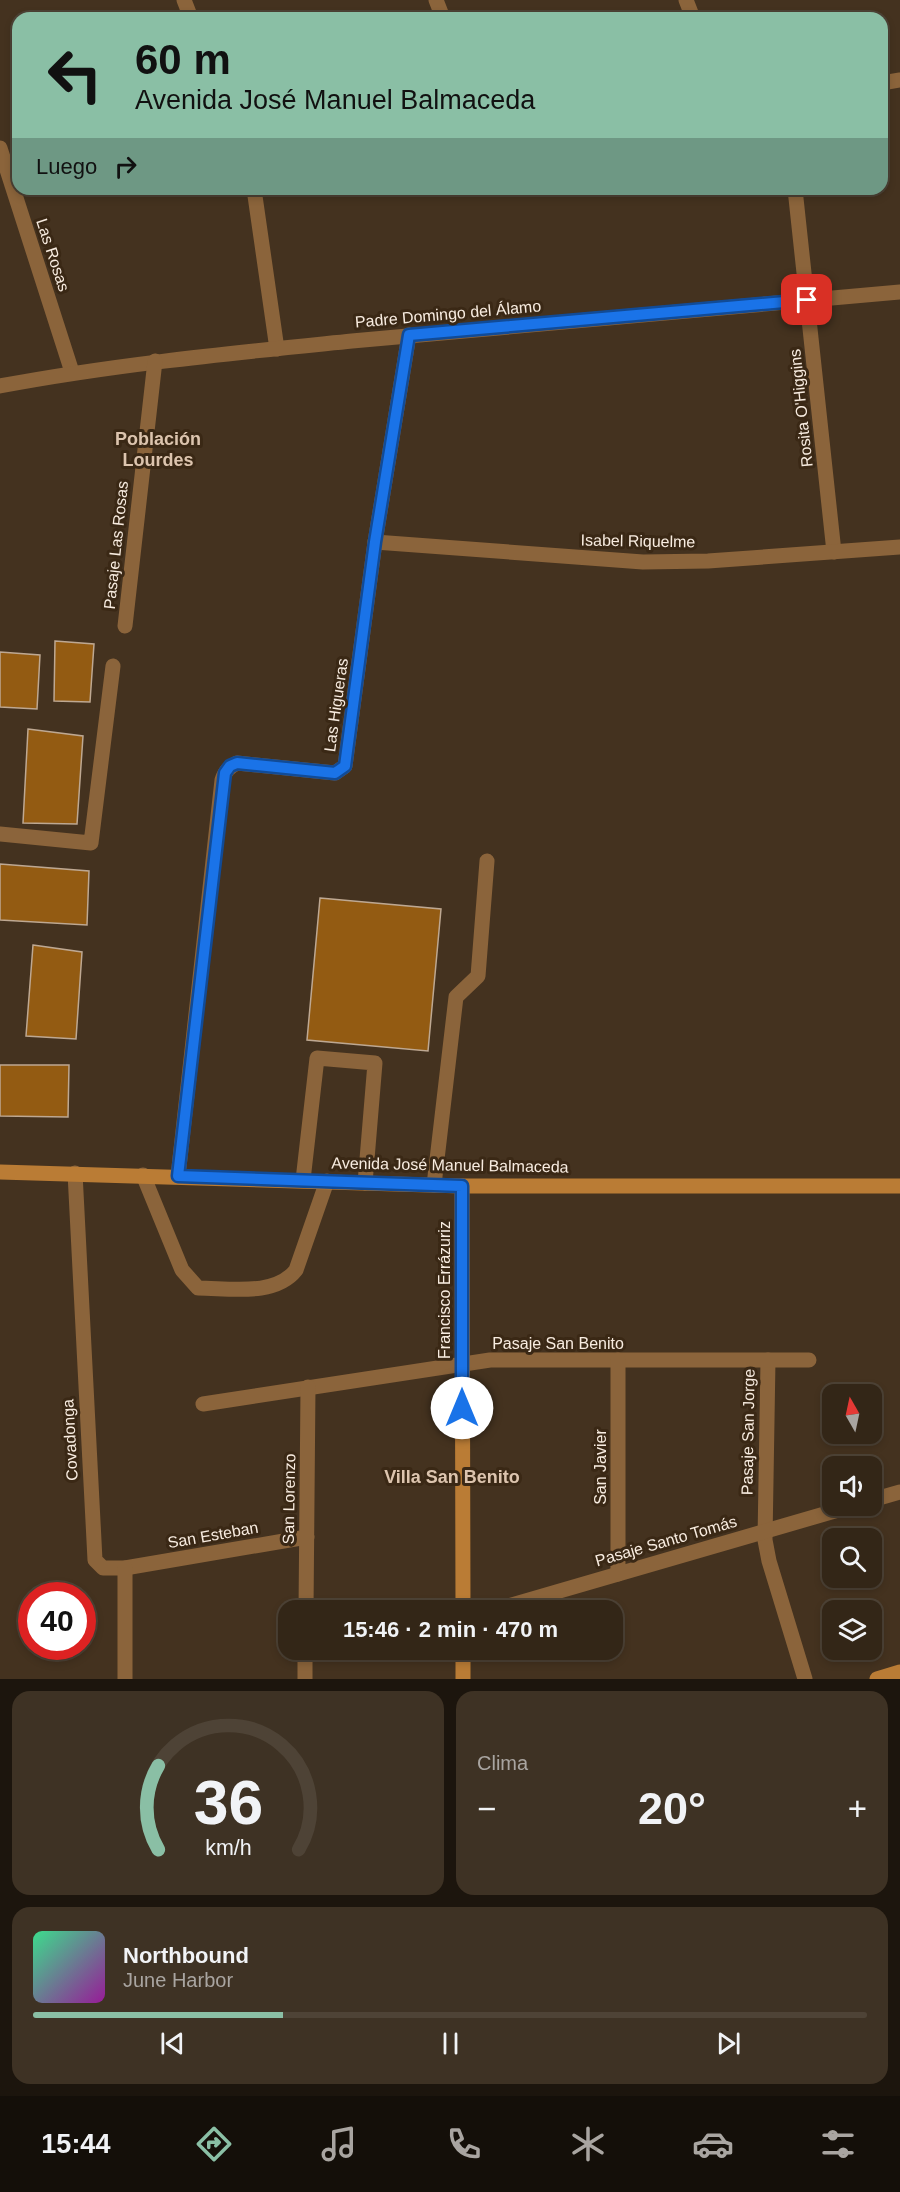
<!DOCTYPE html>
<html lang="es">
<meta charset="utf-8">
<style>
body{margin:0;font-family:Arial,sans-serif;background:#3e3224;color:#f1f3f6;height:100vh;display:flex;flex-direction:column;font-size:22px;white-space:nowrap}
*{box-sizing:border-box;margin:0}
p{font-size:20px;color:#a9a5a1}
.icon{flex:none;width:33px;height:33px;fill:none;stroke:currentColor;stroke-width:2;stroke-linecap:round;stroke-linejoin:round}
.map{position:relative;height:1679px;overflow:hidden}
.sheet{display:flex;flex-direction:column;gap:12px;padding:12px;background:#1c150d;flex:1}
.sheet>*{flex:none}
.hud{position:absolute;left:12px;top:12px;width:876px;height:183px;border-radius:18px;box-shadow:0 3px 9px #0003,0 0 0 2px #4e4336;background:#8abfa5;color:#111;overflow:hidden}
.needle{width:39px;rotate:351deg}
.tools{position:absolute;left:822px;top:1384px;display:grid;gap:12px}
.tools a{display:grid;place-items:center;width:60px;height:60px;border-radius:12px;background:#332617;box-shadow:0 3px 9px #0003,0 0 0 2px #4e4336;font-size:30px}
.speed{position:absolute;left:18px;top:1582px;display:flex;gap:12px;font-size:30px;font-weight:700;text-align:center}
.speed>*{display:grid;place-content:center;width:78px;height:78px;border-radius:50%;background:#332617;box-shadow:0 3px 9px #0003,0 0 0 2px #4e4336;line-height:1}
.speed .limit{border:9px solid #d22;background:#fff;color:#111}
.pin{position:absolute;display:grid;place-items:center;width:51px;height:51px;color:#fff;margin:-26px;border-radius:12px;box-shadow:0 3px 9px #0006}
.me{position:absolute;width:66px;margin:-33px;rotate:0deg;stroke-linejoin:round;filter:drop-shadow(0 0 4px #0008)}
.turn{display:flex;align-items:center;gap:21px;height:126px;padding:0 24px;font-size:27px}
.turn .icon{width:78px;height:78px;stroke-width:2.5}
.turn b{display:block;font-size:42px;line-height:51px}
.then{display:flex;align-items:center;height:57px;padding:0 24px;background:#0003;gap:12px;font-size:22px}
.big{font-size:45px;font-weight:700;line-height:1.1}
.sheet .widget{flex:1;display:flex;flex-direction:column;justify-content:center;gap:9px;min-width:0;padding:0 21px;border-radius:18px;background:#3e3224}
.sheet .dial{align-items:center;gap:0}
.dial svg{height:156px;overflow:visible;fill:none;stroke:#4e4336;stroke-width:7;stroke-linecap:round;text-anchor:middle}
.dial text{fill:#f1f3f6;stroke:none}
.song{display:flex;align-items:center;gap:18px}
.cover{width:72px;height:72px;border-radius:9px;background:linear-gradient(135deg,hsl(150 70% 55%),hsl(300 70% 35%))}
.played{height:6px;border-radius:3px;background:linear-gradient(90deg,#8abfa5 30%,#4e4336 30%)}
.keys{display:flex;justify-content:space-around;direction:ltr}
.heat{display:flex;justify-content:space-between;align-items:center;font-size:33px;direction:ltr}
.sheet .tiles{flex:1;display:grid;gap:12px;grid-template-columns:1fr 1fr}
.widget:last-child{grid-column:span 2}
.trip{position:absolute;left:278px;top:1600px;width:345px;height:60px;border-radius:18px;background:#332617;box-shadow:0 3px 9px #0003,0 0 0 2px #4e4336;font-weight:700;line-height:60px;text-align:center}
.tab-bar{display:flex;height:96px;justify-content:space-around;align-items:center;background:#140f09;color:#a9a5a1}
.tab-bar .icon{width:42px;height:42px}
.tab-bar .selected{color:#8abfa5}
.tab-bar b{font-size:27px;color:#f1f3f6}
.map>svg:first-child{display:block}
</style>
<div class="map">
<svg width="900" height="1679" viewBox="0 0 900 1679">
<rect width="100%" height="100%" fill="#44321f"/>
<g fill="#935b12" stroke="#bea892" stroke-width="1.5">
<path d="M 55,641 L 94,644 L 90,702 L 54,701 Z"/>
<path d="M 0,652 L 40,655 L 37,709 L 0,707 Z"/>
<path d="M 28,729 L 83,736 L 77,824 L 23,823 Z"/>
<path d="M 0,864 L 89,871 L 87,925 L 0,920 Z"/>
<path d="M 320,898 L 441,909 L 428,1051 L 307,1040 Z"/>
<path d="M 33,945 L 82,952 L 76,1039 L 26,1036 Z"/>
<path d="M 0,1065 L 69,1065 L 68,1117 L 0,1116 Z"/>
</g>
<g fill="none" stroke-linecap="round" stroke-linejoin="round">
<g stroke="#8b643b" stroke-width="15">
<path d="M 0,834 L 91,843 L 113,666"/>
<path d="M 143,1175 L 182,1270 L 198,1288 C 229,1288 275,1297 296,1270 L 327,1181"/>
<path d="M 303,1180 L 317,1058 L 375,1063 L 365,1183"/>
<path d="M 434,1185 L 456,997 L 478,976 L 487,861"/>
</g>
<g stroke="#8b643b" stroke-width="15">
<path d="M 184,0 L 191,18"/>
<path d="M 436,0 L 443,18"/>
<path d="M 686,0 L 693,18"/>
<path d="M 882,83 L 900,80"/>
<path d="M 0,148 L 72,372"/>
<path d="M 254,189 L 277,349"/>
<path d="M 795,189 L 834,552"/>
<path d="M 0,386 C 117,364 234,353 352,341 C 534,323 717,308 900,292"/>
<path d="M 375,542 L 643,562 L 708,561 L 900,547"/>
<path d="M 125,626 L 155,361"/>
<path d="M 75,1173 L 95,1560 L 103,1568 L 125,1568 L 307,1537"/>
<path d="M 178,1176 L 222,780 C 225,771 229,767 237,763 L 335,773 L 345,766 L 375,542 L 409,335"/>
<path d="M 768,1360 L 765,1540 L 769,1561 L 805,1679"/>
<path d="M 203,1404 L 490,1360 L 809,1360"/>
<path d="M 872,1500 L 900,1492"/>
<path d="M 125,1568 L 125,1679"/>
<path d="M 618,1574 L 618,1360"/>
<path d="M 306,1611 L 308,1387"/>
<path d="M 491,1611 L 852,1506"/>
<path d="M 305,1679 L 305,1650"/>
</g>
<g stroke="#ba7c35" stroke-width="15">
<path d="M 0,1172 L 462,1186 L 900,1186"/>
<path d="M 462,1186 L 463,1611"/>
<path d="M 463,1679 L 463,1650"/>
<path d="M 877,1679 L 900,1672"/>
</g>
</g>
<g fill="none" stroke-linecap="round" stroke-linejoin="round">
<g stroke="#114b97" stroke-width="15">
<path id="route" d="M 462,1408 L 462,1186 L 178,1176 L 225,773 L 230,766 L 237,763 L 335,773 L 345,766 L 375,542 L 409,335 L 807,300"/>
</g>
<use href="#route" stroke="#1a73e8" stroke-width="10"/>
</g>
<g text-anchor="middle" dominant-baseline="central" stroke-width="6" stroke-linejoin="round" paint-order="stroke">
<g font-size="16" fill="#f8ece0" stroke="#3a2815">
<text transform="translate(53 255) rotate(72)">Las Rosas</text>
<text transform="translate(448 314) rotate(-5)">Padre Domingo del Álamo</text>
<text transform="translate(801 408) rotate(-96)">Rosita O'Higgins</text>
<text transform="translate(638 541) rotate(1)">Isabel Riquelme</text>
<text transform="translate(116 545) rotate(-84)">Pasaje Las Rosas</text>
<text transform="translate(336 705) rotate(-82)">Las Higueras</text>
<text transform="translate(450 1165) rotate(1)">Avenida José Manuel Balmaceda</text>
<text transform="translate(444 1290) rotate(-90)">Francisco Errázuriz</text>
<text x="558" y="1343">Pasaje San Benito</text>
<text transform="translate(748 1432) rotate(-89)">Pasaje San Jorge</text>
<text transform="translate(70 1440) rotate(-93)">Covadonga</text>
<text transform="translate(600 1467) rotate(-90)">San Javier</text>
<text transform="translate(289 1499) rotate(-89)">San Lorenzo</text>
<text transform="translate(213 1535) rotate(-10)">San Esteban</text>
<text transform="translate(666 1541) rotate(-16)">Pasaje Santo Tomás</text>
</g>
<g font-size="18" font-weight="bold" fill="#dcc4ae" stroke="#3a2815">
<text x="158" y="439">Población<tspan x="158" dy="21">Lourdes</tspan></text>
<text x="452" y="1477">Villa San Benito</text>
</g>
</g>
</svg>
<div class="tools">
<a><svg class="needle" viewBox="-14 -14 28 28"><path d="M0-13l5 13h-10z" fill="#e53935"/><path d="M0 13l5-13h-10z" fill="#a9a5a1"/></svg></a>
<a><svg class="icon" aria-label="sound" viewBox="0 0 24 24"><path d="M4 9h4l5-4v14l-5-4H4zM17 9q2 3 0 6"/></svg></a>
<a><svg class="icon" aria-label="search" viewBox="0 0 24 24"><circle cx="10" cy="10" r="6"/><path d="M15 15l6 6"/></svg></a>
<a><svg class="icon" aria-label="layers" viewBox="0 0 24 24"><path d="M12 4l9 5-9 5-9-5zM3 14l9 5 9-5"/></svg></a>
</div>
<div class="speed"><div class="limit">40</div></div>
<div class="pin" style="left:807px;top:300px;background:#d93025"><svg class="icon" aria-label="arrive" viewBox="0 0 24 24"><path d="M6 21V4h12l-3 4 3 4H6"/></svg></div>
<svg class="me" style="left:462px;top:1408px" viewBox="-20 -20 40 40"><circle r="19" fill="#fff"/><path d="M0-13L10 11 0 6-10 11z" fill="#1a73e8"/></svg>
<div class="trip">15:46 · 2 min · 470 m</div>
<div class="hud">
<div class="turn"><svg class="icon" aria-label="left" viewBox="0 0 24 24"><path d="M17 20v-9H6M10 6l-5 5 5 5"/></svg><div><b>60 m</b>Avenida José Manuel Balmaceda</div></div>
<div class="then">Luego<svg class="icon" aria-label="right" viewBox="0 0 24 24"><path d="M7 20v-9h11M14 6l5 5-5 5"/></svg></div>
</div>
</div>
<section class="sheet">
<div class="tiles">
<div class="widget dial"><svg viewBox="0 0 100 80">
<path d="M14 69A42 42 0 1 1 86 69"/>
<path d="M14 69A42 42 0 0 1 14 26" stroke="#8abfa5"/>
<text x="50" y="56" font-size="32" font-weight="700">36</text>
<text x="50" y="72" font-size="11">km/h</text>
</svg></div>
<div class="widget"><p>Clima</p>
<div class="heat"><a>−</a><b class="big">20°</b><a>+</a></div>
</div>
<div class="widget">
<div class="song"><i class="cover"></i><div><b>Northbound</b><p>June Harbor</p></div></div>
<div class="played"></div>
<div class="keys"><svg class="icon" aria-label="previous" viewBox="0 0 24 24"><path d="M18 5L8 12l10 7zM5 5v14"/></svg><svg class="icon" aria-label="pause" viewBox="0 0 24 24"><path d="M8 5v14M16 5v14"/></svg><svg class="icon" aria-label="next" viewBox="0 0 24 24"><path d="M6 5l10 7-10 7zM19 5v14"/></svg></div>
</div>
</div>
</section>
<nav class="tab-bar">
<b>15:44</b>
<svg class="icon selected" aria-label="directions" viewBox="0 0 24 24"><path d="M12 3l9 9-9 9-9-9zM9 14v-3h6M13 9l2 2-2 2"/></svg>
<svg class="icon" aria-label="music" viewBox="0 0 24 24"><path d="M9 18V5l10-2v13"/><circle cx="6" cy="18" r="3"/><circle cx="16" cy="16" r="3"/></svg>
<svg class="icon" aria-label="phone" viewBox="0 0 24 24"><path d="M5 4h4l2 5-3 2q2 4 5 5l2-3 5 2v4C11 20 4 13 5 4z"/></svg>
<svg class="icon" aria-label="climate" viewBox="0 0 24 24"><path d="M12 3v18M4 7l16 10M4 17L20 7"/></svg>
<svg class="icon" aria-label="car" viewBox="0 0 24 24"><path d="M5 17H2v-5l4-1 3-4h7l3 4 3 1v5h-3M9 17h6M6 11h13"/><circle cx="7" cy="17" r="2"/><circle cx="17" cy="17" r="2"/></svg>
<svg class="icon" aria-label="filters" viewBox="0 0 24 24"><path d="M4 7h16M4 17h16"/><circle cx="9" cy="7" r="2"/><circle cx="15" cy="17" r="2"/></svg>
</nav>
